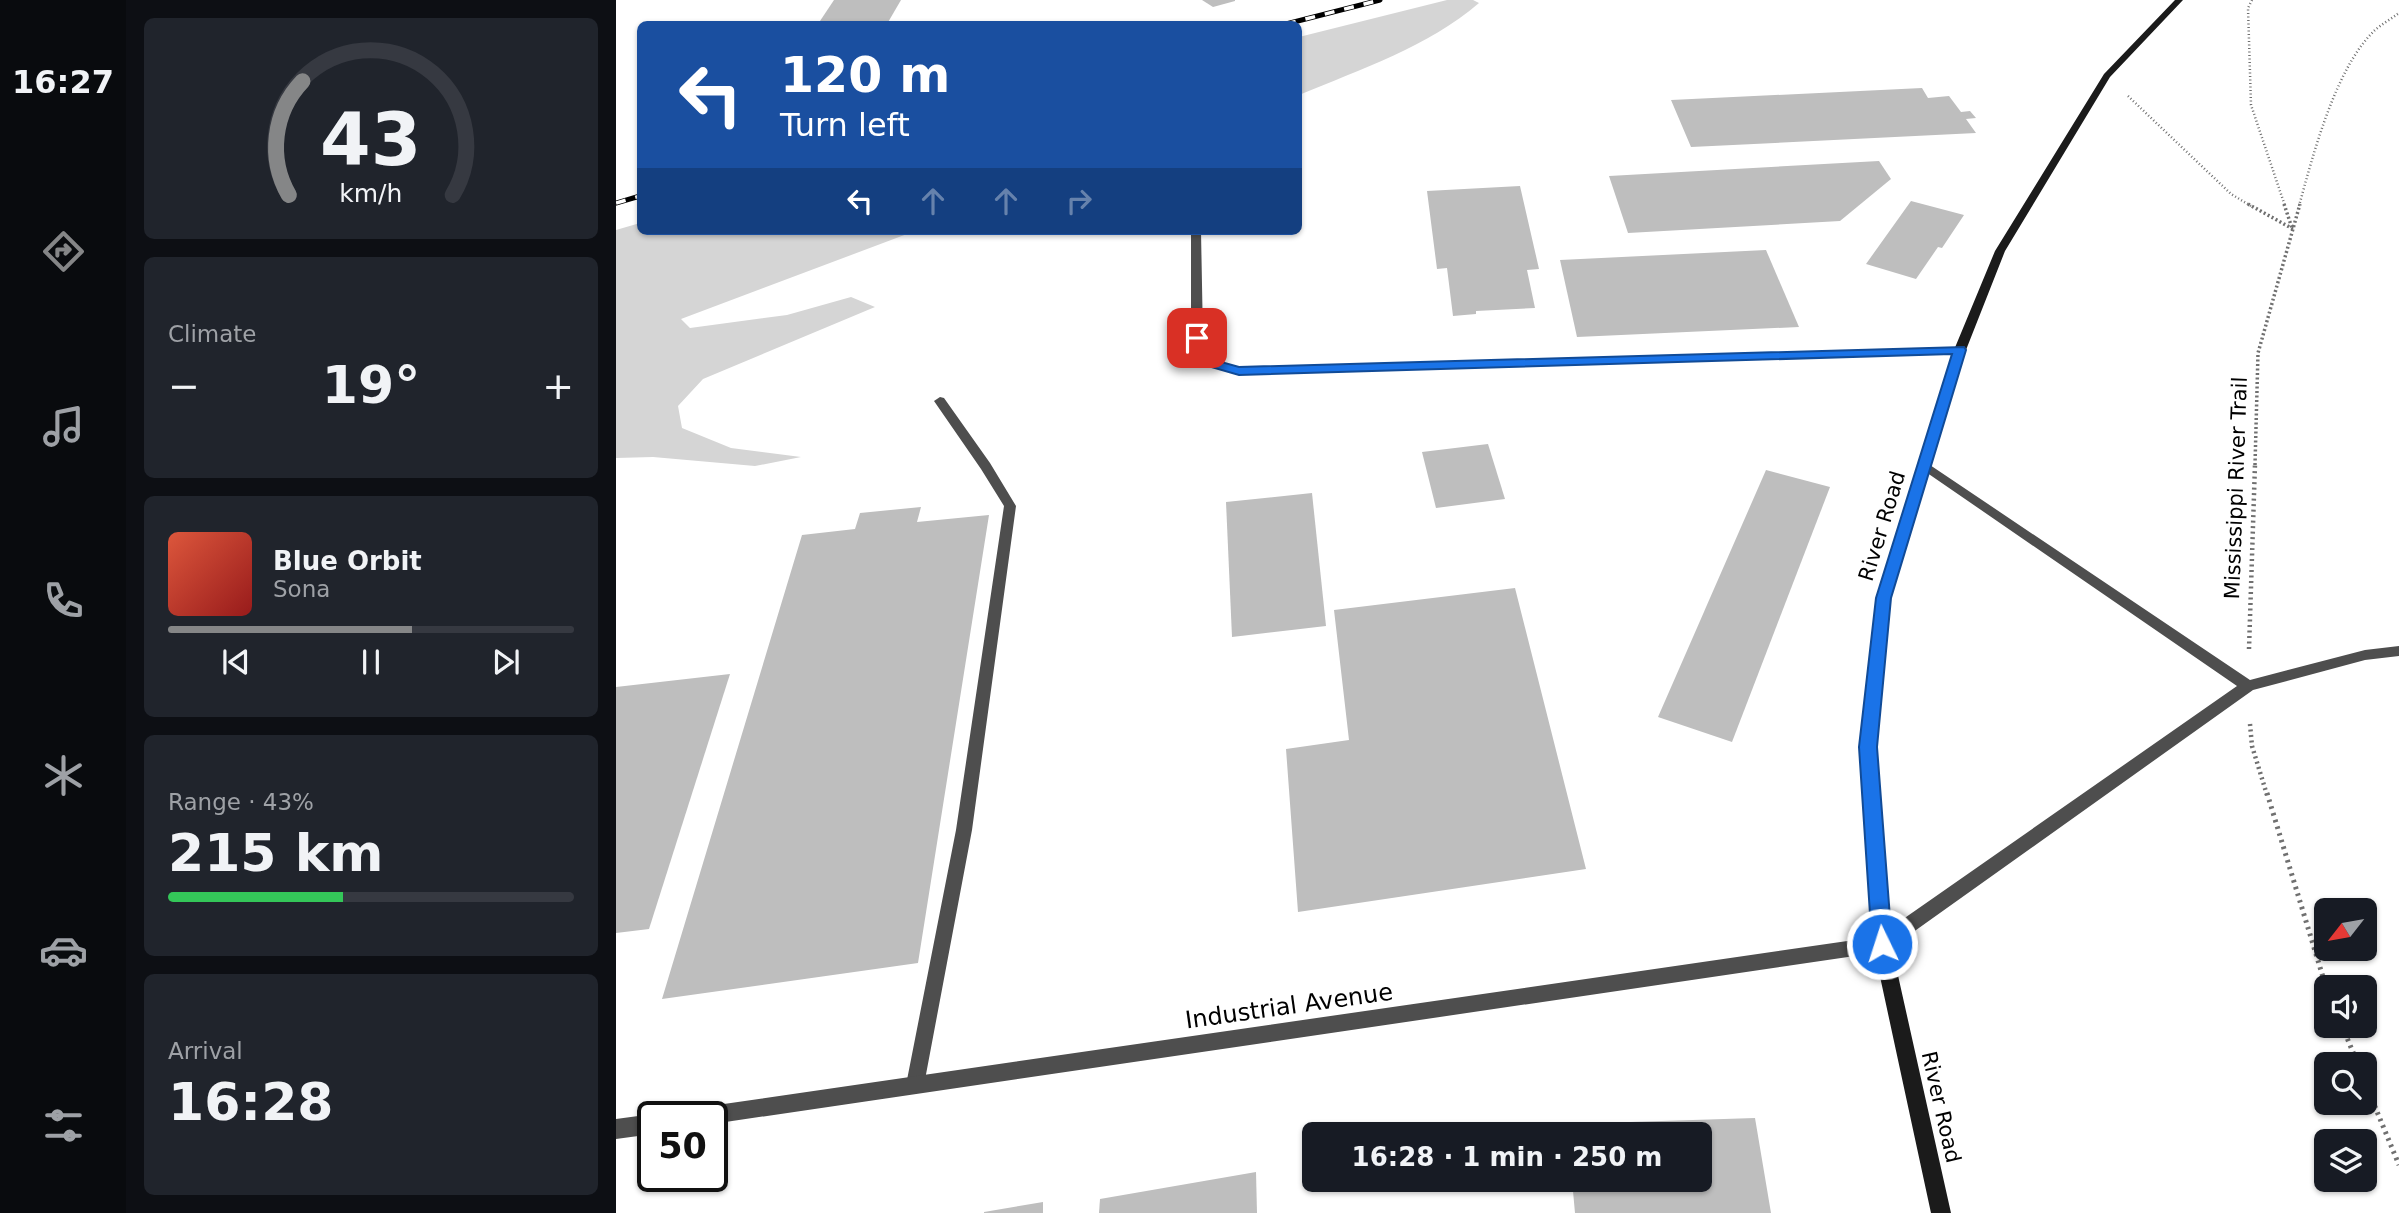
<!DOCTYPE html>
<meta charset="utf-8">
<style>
body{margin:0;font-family:"DejaVu Sans",sans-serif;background:#20242c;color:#f1f3f6;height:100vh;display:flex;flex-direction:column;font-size:26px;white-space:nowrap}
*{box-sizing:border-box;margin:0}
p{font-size:23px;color:#9ea1a6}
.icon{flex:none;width:38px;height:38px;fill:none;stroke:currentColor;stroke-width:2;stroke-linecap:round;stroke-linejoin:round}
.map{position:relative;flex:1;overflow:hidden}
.details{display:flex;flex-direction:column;gap:18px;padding:18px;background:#0d0f14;width:490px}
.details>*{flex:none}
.top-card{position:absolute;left:21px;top:21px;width:665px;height:214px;border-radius:10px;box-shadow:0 2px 5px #0004;background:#1a4fa0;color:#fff;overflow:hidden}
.needle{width:46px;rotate:239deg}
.fabs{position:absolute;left:1698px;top:898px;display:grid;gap:14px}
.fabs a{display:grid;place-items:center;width:63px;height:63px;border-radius:10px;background:#171b24;box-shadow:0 2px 5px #0004;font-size:35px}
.speed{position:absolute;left:21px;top:1101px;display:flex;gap:14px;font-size:35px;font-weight:700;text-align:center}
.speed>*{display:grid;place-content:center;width:91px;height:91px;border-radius:50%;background:#171b24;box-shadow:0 2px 5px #0004;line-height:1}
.speed .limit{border:4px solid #111;border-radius:10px;background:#fff;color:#111}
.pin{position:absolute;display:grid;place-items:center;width:60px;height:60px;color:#fff;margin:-30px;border-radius:14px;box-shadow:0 4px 10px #0006}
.me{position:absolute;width:77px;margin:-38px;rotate:356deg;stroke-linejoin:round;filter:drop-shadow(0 0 5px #0008)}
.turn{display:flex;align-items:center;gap:24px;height:147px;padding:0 28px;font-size:32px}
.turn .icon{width:91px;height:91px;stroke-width:2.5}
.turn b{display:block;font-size:49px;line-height:60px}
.lanes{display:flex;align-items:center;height:66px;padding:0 28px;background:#0003;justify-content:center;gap:35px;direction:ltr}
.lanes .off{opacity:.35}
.big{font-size:52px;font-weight:700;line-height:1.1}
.details .tile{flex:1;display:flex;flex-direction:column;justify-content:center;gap:10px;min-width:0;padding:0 24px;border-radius:10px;background:#20242c}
.details .dial{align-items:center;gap:0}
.dial svg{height:182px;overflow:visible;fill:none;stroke:#363941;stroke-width:7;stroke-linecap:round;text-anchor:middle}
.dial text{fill:#f1f3f6;stroke:none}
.song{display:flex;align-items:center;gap:21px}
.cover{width:84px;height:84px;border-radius:10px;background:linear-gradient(135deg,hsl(10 70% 55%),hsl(0 70% 35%))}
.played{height:7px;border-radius:4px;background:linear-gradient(90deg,#858687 60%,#363941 60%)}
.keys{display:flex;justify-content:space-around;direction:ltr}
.heat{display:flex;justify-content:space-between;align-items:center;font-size:38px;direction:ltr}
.charge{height:10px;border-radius:5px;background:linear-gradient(90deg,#34c759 43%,#363941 0)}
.trip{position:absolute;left:686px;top:1122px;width:410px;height:70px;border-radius:10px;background:#171b24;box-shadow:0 2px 5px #0004;font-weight:700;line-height:70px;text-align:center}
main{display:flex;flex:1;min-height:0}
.tabs{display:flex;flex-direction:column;width:126px;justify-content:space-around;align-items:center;background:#090b0e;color:#9ea1a6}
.tabs .icon{width:49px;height:49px}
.tabs .active{color:#858687}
.tabs b{font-size:32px;color:#f1f3f6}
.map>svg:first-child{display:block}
</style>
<main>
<nav class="tabs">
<b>16:27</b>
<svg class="icon active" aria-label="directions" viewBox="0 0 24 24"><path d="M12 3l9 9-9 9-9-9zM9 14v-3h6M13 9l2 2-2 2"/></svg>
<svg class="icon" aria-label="music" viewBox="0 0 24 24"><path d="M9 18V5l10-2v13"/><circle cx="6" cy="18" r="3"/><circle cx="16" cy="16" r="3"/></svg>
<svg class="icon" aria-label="phone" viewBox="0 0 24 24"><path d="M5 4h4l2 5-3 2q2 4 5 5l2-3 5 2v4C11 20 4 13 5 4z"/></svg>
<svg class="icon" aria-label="climate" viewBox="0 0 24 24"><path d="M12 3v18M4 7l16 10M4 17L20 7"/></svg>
<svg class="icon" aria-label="car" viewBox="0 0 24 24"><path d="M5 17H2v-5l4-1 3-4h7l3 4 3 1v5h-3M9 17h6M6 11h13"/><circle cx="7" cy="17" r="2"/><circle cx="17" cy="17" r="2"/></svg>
<svg class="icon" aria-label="filters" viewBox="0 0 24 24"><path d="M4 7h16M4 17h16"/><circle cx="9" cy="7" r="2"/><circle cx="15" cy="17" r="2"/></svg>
</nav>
<section class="details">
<div class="tile dial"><svg viewBox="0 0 100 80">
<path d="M14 69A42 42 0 1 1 86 69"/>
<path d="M14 69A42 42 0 0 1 20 19" stroke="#858687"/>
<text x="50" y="56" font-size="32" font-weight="700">43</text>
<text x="50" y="72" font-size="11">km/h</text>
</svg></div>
<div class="tile"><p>Climate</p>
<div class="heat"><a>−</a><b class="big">19°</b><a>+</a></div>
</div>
<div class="tile">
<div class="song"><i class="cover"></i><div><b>Blue Orbit</b><p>Sona</p></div></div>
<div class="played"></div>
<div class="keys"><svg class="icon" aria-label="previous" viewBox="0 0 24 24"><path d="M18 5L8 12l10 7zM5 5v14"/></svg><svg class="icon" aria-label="pause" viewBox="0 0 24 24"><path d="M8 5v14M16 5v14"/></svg><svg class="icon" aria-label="next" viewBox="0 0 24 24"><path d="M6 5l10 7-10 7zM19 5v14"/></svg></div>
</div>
<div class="tile"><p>Range · 43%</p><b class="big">215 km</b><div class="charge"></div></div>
<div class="tile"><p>Arrival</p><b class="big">16:28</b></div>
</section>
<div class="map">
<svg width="1783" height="1213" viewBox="0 0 1783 1213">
<rect width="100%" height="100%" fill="#fff"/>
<g fill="#d5d5d5">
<path d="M 831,0 L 857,0 L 863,3 C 812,47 745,69 683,95 L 683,37 Z"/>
<path d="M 24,223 L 24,231 L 299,231 L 65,319 L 74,328 L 171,315 L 235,297 L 259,307 L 87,379 L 62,406 L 66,428 L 115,448 L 185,457 L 139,466 L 37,457 L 0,458 L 0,230 Z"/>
</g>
<g fill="#bebebe">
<path d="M 218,0 L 285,0 L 271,24 L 202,24 Z"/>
<path d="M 586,0 L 619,0 L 619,1 L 597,7 Z"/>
<path d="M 186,21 L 183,24 L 143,24 L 143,22 Z"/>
<path d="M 1306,88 L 1312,98 L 1333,96 L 1345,112 L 1354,111 L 1360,118 L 1350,119 L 1360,133 L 1075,147 L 1055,100 Z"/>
<path d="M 1263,161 L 1275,179 L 1224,221 L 1012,233 L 993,176 Z"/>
<path d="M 904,186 L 923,269 L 911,270 L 919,308 L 860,311 L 860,314 L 837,316 L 831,268 L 821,269 L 811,191 Z"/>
<path d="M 1295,201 L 1348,215 L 1326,248 L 1322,247 L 1300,279 L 1250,264 Z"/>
<path d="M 1150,250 L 1183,327 L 961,337 L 944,260 Z"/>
<path d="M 872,444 L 889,499 L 820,508 L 806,452 Z"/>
<path d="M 1150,470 L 1214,487 L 1116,742 L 1042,717 Z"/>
<path d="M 696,493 L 710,626 L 616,637 L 610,502 Z"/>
<path d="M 305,507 L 301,522 L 373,515 L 302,963 L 46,999 L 186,535 L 239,529 L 244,513 Z"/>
<path d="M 899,588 L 970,869 L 682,912 L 670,749 L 733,740 L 718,610 Z"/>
<path d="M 114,674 L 33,929 L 0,933 L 0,687 Z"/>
<path d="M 1139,1118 L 1155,1213 L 959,1213 L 956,1180 L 1083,1180 L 1083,1134 L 953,1134 L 952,1124 Z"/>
<path d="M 640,1172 L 641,1213 L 483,1213 L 484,1199 Z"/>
<path d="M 427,1202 L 427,1213 L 368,1213 L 368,1212 Z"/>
</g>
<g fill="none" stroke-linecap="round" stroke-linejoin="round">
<g stroke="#707070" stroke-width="2.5" stroke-dasharray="1 2.5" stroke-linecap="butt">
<path d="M 1636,0 L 1632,8 L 1635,105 L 1669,206"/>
<path d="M 1512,96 L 1615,194 L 1635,206"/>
<path d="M 1683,206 C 1697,155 1719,70 1757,32 C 1764,25 1775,19 1783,13"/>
</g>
<g stroke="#707070" stroke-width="3.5" stroke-dasharray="2 2.5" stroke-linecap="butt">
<path d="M 1632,204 L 1677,229"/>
<path d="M 1668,204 L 1676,228"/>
<path d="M 1639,465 L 1642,353 L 1684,204"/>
</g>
<g stroke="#707070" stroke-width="4.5" stroke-dasharray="2 3.5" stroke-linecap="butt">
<path d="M 1633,649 L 1639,464"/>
<path d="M 1634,724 L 1636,746 L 1651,795"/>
</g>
<g stroke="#707070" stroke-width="5" stroke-dasharray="2.5 4.5" stroke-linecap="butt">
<path d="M 1651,793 L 1710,987"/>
<path d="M 1726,1026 L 1742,1064"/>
<path d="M 1748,1080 L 1783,1165"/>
</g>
<g fill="#4e4e4e" fill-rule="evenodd">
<path d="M 575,231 L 585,231 L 587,338 L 604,363 L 623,368 L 1344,347 L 1350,350 L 1344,353 L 623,374 L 596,367 L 575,338 Z"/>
<path d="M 324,397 L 328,398 L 374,463 L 400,506 L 356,830 L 308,1085 L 306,1091 L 299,1094 L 292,1091 L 290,1085 L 340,830 L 388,506 L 365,469 L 318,401 Z"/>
<path d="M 1308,461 L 1634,680 L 1749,650 L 1783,646 L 1783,656 L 1749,660 L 1637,690 L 1272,950 L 1266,952 L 1260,950 L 1257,944 L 1260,938 L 1621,686 L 1304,468 L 1302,465 L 1304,462 Z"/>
</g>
<g fill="#4e4e4e" fill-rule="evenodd">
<path d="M 1266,936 L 1272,938 L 1275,944 L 1272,950 L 1266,952 L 96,1124 L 96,1116 L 77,1116 L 80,1109 L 87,1107 Z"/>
<path d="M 37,1114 L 42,1116 L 37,1116 L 37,1134 L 0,1139 L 0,1119 Z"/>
</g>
<path fill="#1b1b1b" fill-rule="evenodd" d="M 1559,0 L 1567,0 L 1494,77 L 1389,251 L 1350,350 L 1275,598 L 1260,747 L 1275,944 L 1335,1213 L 1315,1213 L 1257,944 L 1244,747 L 1261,598 L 1338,350 L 1379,251 L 1488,74 Z"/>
<g stroke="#000" stroke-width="5">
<g id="rail">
<path d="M 670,24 L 764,0"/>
<path d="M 0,203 L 24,196"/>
</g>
</g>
<use href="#rail" stroke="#fff" stroke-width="3.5" stroke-dasharray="10" stroke-linecap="butt"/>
</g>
<path fill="#1a73e8" stroke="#114b97" stroke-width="2" d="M 581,334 L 586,335 L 605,362 L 623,367 L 1348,347 L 1350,350 L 1275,598 L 1261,747 L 1276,944 L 1273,950 L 1266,953 L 1259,950 L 1256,944 L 1243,747 L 1260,598 L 1336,354 L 623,375 L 595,367 L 575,338 Z"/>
<g text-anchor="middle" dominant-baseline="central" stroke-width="5" stroke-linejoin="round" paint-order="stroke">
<g font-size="21" fill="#000" stroke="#fff">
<text transform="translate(1620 488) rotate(-88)">Mississippi River Trail</text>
<text transform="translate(1266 526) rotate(-73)">River Road</text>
<text transform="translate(1325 1107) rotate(77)">River Road</text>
</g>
<g font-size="24" fill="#000" stroke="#fff">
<text transform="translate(673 1006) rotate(-8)">Industrial Avenue</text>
</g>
</g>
</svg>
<div class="fabs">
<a><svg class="needle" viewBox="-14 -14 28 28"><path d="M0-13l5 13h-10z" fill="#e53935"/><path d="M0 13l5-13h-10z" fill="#9ea1a6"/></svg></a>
<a><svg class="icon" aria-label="sound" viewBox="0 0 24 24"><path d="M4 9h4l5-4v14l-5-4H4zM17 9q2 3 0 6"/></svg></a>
<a><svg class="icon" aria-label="search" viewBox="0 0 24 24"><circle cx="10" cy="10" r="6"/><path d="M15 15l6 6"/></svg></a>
<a><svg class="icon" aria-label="layers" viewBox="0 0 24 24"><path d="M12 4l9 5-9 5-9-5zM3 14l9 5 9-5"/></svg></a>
</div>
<div class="speed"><div class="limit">50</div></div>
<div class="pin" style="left:581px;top:338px;background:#d93025"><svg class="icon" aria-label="arrive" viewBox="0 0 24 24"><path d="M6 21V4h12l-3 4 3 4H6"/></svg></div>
<svg class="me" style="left:1266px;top:944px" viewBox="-20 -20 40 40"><circle r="17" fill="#1a73e8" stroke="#fff" stroke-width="3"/><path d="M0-11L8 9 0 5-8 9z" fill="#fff"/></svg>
<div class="trip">16:28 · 1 min · 250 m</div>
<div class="top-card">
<div class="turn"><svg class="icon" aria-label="left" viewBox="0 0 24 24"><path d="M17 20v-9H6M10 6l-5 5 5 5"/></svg><div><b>120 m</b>Turn left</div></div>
<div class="lanes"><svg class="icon" aria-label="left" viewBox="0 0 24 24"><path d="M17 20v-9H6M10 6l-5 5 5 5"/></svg><svg class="icon off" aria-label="ahead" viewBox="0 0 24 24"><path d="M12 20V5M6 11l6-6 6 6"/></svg><svg class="icon off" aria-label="ahead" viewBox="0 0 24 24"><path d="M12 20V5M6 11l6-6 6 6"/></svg><svg class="icon off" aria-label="right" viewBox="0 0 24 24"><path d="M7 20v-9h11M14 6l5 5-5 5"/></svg></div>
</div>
</div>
</main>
